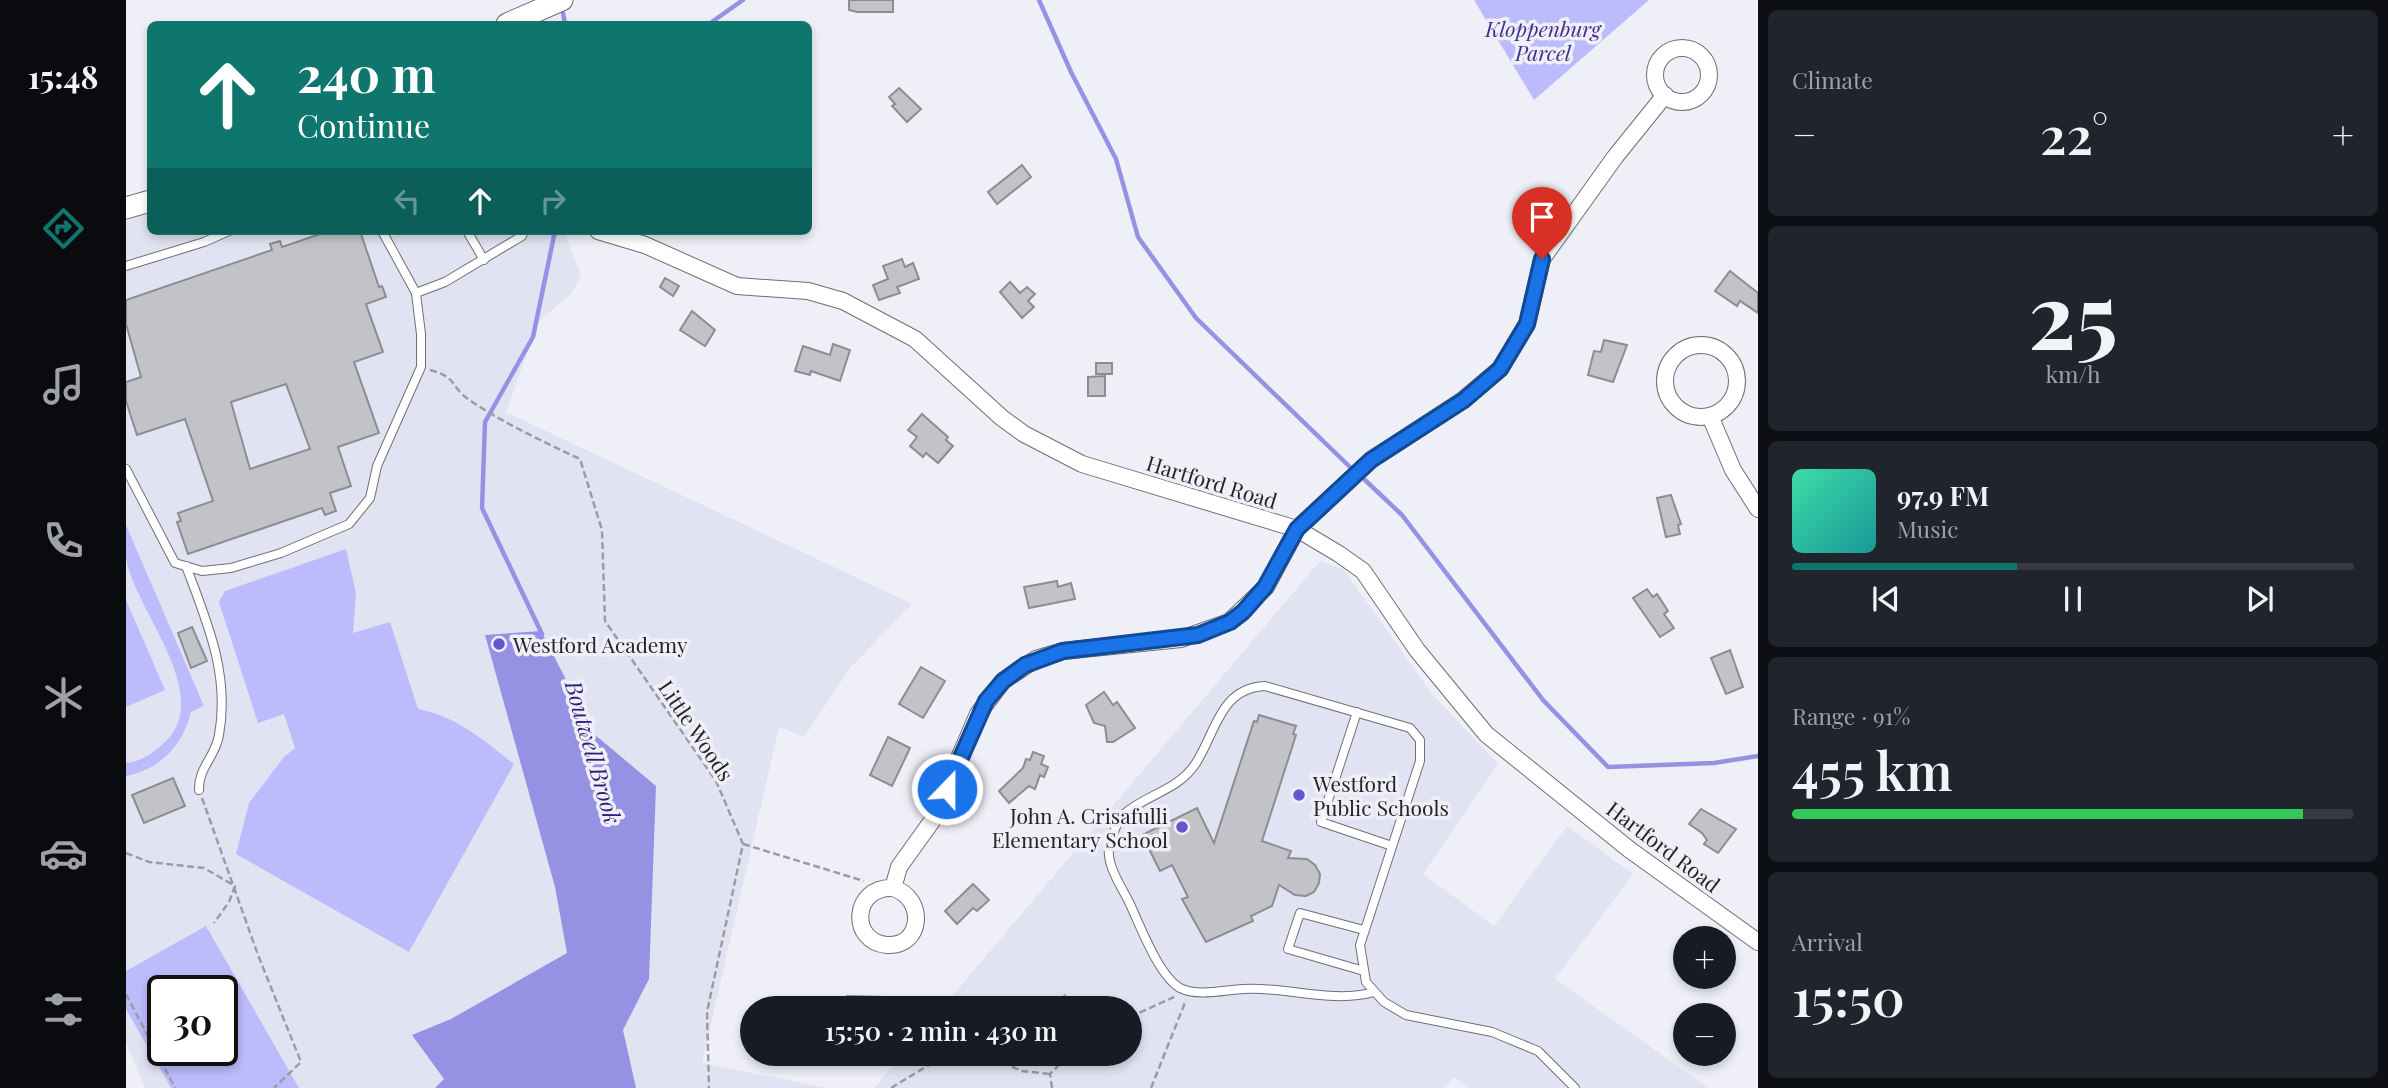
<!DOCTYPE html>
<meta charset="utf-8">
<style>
body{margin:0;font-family:"Playfair Display",serif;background:#20242c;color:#f1f3f6;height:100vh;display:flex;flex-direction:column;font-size:26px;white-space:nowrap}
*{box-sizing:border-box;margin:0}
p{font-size:23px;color:#9ea1a6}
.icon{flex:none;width:38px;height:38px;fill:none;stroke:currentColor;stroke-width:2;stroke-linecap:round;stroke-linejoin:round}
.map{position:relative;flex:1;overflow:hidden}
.side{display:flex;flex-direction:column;gap:10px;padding:10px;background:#0d0f14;width:630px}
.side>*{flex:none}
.banner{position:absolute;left:21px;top:21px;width:665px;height:214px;border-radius:10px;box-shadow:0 4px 10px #0003;background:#0f766e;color:#fff;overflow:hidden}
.buttons{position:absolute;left:1547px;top:926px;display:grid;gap:14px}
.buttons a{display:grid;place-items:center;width:63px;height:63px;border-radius:50%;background:#171b24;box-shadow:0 4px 10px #0003;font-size:35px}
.speed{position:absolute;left:21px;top:975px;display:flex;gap:14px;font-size:35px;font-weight:700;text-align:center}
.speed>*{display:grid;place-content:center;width:91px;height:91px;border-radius:50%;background:#171b24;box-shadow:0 4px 10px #0003;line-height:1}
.speed .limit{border:4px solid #111;border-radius:10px;background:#fff;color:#111}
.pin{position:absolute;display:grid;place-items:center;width:60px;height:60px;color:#fff;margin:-72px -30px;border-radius:50% 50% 50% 0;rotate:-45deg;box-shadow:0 0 7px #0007}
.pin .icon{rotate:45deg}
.me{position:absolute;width:77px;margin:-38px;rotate:22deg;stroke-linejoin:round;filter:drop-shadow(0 0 5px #0008)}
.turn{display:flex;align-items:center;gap:24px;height:147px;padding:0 35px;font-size:32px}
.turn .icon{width:91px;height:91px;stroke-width:2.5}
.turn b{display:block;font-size:49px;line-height:60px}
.lanes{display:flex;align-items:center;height:66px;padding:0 35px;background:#0003;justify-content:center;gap:35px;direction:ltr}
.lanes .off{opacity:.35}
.big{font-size:52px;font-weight:600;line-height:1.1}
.side .tile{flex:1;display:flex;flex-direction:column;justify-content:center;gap:10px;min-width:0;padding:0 24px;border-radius:10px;background:#20242c}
.side .dial{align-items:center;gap:0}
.dial b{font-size:91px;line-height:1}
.song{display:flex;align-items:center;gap:21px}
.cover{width:84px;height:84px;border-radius:10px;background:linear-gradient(135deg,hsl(160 70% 55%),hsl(180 70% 35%))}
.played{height:7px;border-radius:4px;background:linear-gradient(90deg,#0f766e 40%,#363941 40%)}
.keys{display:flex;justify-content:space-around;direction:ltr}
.heat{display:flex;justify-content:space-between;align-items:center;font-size:38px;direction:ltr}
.charge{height:10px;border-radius:5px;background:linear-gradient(90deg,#34c759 91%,#363941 0)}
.trip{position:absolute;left:614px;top:996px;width:402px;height:70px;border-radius:35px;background:#171b24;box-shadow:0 4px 10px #0003;font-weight:600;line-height:70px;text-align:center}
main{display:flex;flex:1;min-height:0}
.tab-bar{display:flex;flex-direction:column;width:126px;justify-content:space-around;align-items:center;background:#090b0e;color:#9ea1a6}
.tab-bar .icon{width:49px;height:49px}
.tab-bar .active{color:#0f766e}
.tab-bar b{font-size:32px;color:#f1f3f6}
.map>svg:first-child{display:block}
</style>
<main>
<nav class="tab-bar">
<b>15:48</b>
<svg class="icon active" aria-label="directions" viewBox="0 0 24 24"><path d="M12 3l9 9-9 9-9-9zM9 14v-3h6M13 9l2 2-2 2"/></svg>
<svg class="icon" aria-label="music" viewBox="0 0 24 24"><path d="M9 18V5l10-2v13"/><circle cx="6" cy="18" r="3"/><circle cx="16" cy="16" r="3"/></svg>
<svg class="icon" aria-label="phone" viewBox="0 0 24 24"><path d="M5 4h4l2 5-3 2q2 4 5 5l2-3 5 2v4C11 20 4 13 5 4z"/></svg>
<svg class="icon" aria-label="climate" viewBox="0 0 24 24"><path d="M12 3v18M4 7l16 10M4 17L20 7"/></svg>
<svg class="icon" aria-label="car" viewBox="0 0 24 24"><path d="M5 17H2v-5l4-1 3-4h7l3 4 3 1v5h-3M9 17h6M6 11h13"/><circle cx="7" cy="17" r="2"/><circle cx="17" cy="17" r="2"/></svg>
<svg class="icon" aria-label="filters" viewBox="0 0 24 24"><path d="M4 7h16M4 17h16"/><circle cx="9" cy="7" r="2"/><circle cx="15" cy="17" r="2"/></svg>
</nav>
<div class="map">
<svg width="1632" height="1088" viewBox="0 0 1632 1088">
<rect width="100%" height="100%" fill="#efeff7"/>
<g fill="#e2e3f2" fill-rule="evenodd">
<path d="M 24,213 L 24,231 L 439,233 L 455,275 L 446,293 L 412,322 L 380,412 L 786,604 L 724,668 L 678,737 L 653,727 L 576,1063 L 701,1088 L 19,1088 L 0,1043 L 0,221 ZM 37,990 L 96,990 L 96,1050 L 37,1050 Z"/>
<path d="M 1194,561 L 1218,570 L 1306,694 L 1372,764 L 1297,874 L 1368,926 L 1441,826 L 1507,874 L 1429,979 L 1583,1088 L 1343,1088 L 1328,1077 L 1318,1088 L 748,1088 L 777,1054 L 1004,1054 L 1004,1008 L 816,1008 Z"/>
</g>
<g fill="#bcbbfc" fill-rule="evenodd">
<path d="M 1348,0 L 1523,0 L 1408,100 Z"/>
<path d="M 0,525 L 78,706 L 65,712 C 57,745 35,769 0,776 L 0,763 C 15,762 27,753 38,743 C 90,695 8,610 0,558 C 0,547 0,535 0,525 Z"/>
<path d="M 220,549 L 230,593 L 227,633 L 264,622 L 292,709 C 330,716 359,741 388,764 L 283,952 L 110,854 L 123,803 L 158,757 L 169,748 L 158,714 L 132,723 L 93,602 L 99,591 Z"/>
<path d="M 0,600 L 39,690 L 0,707 Z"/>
<path d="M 80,926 L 173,1088 L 45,1088 L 0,1009 L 0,971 ZM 37,990 L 96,990 L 96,1050 L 37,1050 Z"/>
</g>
<path fill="#9692e3" d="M 415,631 L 468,734 L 530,786 L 523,979 L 497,1030 L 510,1088 L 309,1088 L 318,1079 L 286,1035 L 325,1019 L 441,953 L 429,887 L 359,635 Z"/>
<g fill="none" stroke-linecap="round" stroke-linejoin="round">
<g stroke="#9692e3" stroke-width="4.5">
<path d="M 913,0 L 945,72 L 990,159 L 1012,237 L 1070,318 L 1224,467"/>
<path d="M 436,8 L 439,24"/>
<path d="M 583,24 L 617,0"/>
<path d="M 1239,480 L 1276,515 L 1417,700 L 1482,767 L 1588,763 L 1632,756"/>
<path d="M 416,634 L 356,508 L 359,422 L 407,337 L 429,231"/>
</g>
</g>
<g fill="#c2c2c9" stroke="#8c8c93" stroke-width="2" fill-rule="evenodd">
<path d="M 723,0 L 767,0 L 767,12 L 731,12 L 723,10 Z"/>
<path d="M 773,88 L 795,109 L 781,122 L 766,106 L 769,104 L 763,97 Z"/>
<path d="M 896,165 L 905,177 L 871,204 L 862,192 Z"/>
<path d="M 203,231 L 234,231 L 253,287 L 256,286 L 260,297 L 240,304 L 257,352 L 228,362 L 253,433 L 212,447 L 225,486 L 204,493 L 210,511 L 199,515 L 196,508 L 62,554 L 51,522 L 55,521 L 52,513 L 87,501 L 59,419 L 11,435 L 0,401 L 0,382 L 15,377 L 0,324 L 0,300 L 146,250 L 144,244 L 154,241 L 156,247 ZM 160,384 L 184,449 L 124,469 L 105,402 Z"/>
<path d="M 776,259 L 779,267 L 787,263 L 793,279 L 771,287 L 774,293 L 753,300 L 747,285 L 762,279 L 757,266 Z"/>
<path d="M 1604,271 L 1632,293 L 1632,313 L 1614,301 L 1611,306 L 1589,291 Z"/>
<path d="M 539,278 L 553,286 L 547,296 L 534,287 Z"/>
<path d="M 884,282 L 894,293 L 901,287 L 909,294 L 902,301 L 908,307 L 896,318 L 874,292 Z"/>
<path d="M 566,311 L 589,330 L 579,346 L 554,330 Z"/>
<path d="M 1478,340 L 1501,345 L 1487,382 L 1462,375 L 1468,351 L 1475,352 Z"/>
<path d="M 707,344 L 724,350 L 714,381 L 685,371 L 684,375 L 669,371 L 677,346 L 704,355 Z"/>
<rect x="970" y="363" width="16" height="11"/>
<path d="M 979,376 L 979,396 L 962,396 L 962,377 Z"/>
<path d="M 796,414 L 822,437 L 820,440 L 827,446 L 812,463 L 800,453 L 797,457 L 784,446 L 791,437 L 782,430 Z"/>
<path d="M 1545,495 L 1555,524 L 1552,525 L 1554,534 L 1540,537 L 1531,498 Z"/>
<path d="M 931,581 L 932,587 L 945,583 L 949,599 L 903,608 L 898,587 Z"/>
<path d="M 1521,589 L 1527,597 L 1531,594 L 1542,611 L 1538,614 L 1548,628 L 1534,637 L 1507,598 Z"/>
<path d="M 66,627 L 81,661 L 65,668 L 52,633 Z"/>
<path d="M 1604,650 L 1617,687 L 1600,694 L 1585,658 Z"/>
<path d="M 795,667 L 819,681 L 797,718 L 773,704 Z"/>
<path d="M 978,692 L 987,705 L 991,702 L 1009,728 L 987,742 L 981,742 L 979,726 L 968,723 L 960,705 Z"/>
<path d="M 1133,715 L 1170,726 L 1167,734 L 1170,735 L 1136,841 L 1165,851 L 1162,858 L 1181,859 L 1189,865 L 1194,874 L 1193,883 L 1188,892 L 1180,896 L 1169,895 L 1153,885 L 1146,906 L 1125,916 L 1127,921 L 1080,942 L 1056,899 L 1062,897 L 1046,865 L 1034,871 L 1016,835 L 1071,808 L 1088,843 L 1128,721 L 1131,722 Z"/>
<path d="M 762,737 L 784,748 L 766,786 L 744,775 Z"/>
<path d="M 907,752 L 918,756 L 915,764 L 922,767 L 918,777 L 914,775 L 909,789 L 903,786 L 883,803 L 873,791 L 897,768 L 900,759 L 904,760 Z"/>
<path d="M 47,778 L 59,806 L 18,823 L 6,795 Z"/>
<path d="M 1575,809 L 1610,829 L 1592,853 L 1578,844 L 1581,840 L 1576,833 L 1563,824 Z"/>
<path d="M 847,884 L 863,900 L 851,911 L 847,908 L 831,924 L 819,911 Z"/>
<path d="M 721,996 L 761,997 L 761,1008 L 721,1008 Z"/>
</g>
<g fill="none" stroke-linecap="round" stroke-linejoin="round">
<g stroke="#6e6f75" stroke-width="10">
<g id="lane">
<path d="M 256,231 L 290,293"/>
<path d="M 341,231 L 358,260"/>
<path d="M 0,266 L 78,242 L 103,231"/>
<path d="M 0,469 L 49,563 L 76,571 L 105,568 L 155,553 L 223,524 L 244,498 L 251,466 L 295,367 L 295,334 L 290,293 L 319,282 L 396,236 L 398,231"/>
<path d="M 60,566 C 81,622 104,674 93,735 C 90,756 72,768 73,790"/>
<path d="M 1231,712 L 1195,822 L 1266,846"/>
<path d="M 1238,971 L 1162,949 L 1174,913 L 1238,930"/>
<path d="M 1248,992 C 1205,1004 1161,986 1117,989 C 1098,990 1072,997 1054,988 C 1032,975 1014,925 1003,902 C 995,886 978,862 984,843 C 987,835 991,820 997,815 C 1020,794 1052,791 1070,763 C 1090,732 1094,688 1139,686 L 1284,728 L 1294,740 L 1294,761 L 1234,945 L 1240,982 L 1258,1002 L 1280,1015 L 1366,1032 L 1412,1051 L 1449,1088"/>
</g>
</g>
<g stroke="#6e6f75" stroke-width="18">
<g id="street">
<circle cx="1556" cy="75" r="27"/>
<path d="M 472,231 L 519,245 L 611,286 L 682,291 L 717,301 L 789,339 L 876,418 L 898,434 L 956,464 L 1171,529 L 1213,554 L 1237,571 L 1291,650 L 1360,734 L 1504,850 L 1632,942"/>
<circle cx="1575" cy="381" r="36"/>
<path d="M 1584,416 L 1607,470 L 1632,509"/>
<path d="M 767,888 C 800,898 797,947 761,945 C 723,942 726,886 767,888 L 773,867 L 806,821 L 852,714 L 877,681 L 910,659 L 937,651 L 1055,639 L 1103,622 L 1140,587 L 1171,529 L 1245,460 L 1337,400 L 1374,369 L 1401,324 L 1416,259 L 1489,157 L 1539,95"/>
</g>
</g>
<g stroke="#6e6f75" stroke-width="23">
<g id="secondary">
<path d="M 381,24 L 436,0"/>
<path d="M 0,208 L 24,201"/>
</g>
</g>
<g stroke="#9c9ca2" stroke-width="2.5" stroke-dasharray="7 3.5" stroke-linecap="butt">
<path d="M 304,370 C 331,377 324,386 342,399 C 377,423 416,441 454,459 L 476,530 L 479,621 L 590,781 L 617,844 L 581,1012 L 583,1088"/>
<path d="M 76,798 L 132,955 L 175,1062 L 148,1088"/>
<path d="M 617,844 L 738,881"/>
<path d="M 0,853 L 23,862 L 78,868 L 109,886 L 103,902 L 88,923"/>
<path d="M 0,994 L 49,1088"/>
<path d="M 928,1008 L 940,994"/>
<path d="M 1004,1017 L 1048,997"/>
<path d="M 857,1054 L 896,1071 L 924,1074"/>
<path d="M 765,1088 L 821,1054"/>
<path d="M 926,1088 L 924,1074 L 944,1054"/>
<path d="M 1025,1088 L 1060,1000"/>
</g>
<use href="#lane" stroke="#fff" stroke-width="8"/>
<use href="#street" stroke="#fff" stroke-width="16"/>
<use href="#secondary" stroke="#fff" stroke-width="21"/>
</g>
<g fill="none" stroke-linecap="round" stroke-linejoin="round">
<g stroke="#114b97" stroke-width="18">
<path id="route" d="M 821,789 L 860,701 L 877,681 L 899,665 L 937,651 L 1072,635 L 1104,622 L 1117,612 L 1139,587 L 1171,529 L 1245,460 L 1338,400 L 1374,369 L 1401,324 L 1416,259"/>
</g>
<use href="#route" stroke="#1a73e8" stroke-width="12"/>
</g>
<g fill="#6655cf" stroke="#efeff7" stroke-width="2.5">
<circle cx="373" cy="644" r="7"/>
<circle cx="1173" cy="795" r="7"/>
<circle cx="1056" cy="827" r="7"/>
</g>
<g text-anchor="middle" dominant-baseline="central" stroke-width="7" stroke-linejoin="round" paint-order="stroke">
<g font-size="21" font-style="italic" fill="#40308e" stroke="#efeff7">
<text x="1417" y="28">Kloppenburg<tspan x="1417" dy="24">Parcel</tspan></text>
</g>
<g font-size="21" fill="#252528" stroke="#efeff7">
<text transform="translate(1086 481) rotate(17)">Hartford Road</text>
<text transform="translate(571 730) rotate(56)">Little Woods</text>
<text transform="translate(1538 846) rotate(37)">Hartford Road</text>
</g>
<g font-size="21" fill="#252528" stroke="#efeff7" text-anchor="start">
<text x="387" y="644">Westford Academy</text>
<text x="1187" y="783">Westford<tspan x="1187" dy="24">Public Schools</tspan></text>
<text x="1042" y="815" text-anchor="end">John A. Crisafulli<tspan x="1042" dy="24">Elementary School</tspan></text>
</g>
<g font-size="23" font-style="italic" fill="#331f7c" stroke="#efeff7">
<text transform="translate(468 752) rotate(74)">Boutwell Brook</text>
</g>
</g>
</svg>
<div class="buttons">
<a>+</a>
<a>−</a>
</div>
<div class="speed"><div class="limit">30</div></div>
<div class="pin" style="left:1416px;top:259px;background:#d93025"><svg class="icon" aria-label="arrive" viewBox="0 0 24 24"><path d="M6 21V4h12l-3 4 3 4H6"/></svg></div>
<svg class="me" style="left:821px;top:789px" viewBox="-20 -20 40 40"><circle r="17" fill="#1a73e8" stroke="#fff" stroke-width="3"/><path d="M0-11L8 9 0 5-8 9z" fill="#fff"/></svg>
<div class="trip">15:50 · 2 min · 430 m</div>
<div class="banner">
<div class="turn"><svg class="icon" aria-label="ahead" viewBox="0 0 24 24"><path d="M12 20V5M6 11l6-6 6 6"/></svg><div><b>240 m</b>Continue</div></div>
<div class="lanes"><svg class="icon off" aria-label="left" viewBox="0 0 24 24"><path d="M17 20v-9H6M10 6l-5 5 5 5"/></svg><svg class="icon" aria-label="ahead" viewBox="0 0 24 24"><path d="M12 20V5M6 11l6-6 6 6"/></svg><svg class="icon off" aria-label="right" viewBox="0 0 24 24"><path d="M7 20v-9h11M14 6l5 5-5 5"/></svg></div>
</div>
</div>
<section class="side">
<div class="tile"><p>Climate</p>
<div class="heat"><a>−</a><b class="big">22°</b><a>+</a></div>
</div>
<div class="tile dial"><b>25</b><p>km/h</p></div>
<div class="tile">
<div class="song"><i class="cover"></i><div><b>97.9 FM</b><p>Music</p></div></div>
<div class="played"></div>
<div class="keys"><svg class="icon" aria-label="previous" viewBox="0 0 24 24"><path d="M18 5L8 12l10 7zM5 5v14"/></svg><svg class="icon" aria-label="pause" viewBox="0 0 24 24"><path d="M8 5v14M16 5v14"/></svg><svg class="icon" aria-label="next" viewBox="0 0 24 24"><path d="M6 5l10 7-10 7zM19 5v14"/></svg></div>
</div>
<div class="tile"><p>Range · 91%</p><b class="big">455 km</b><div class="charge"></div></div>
<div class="tile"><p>Arrival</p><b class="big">15:50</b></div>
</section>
</main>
